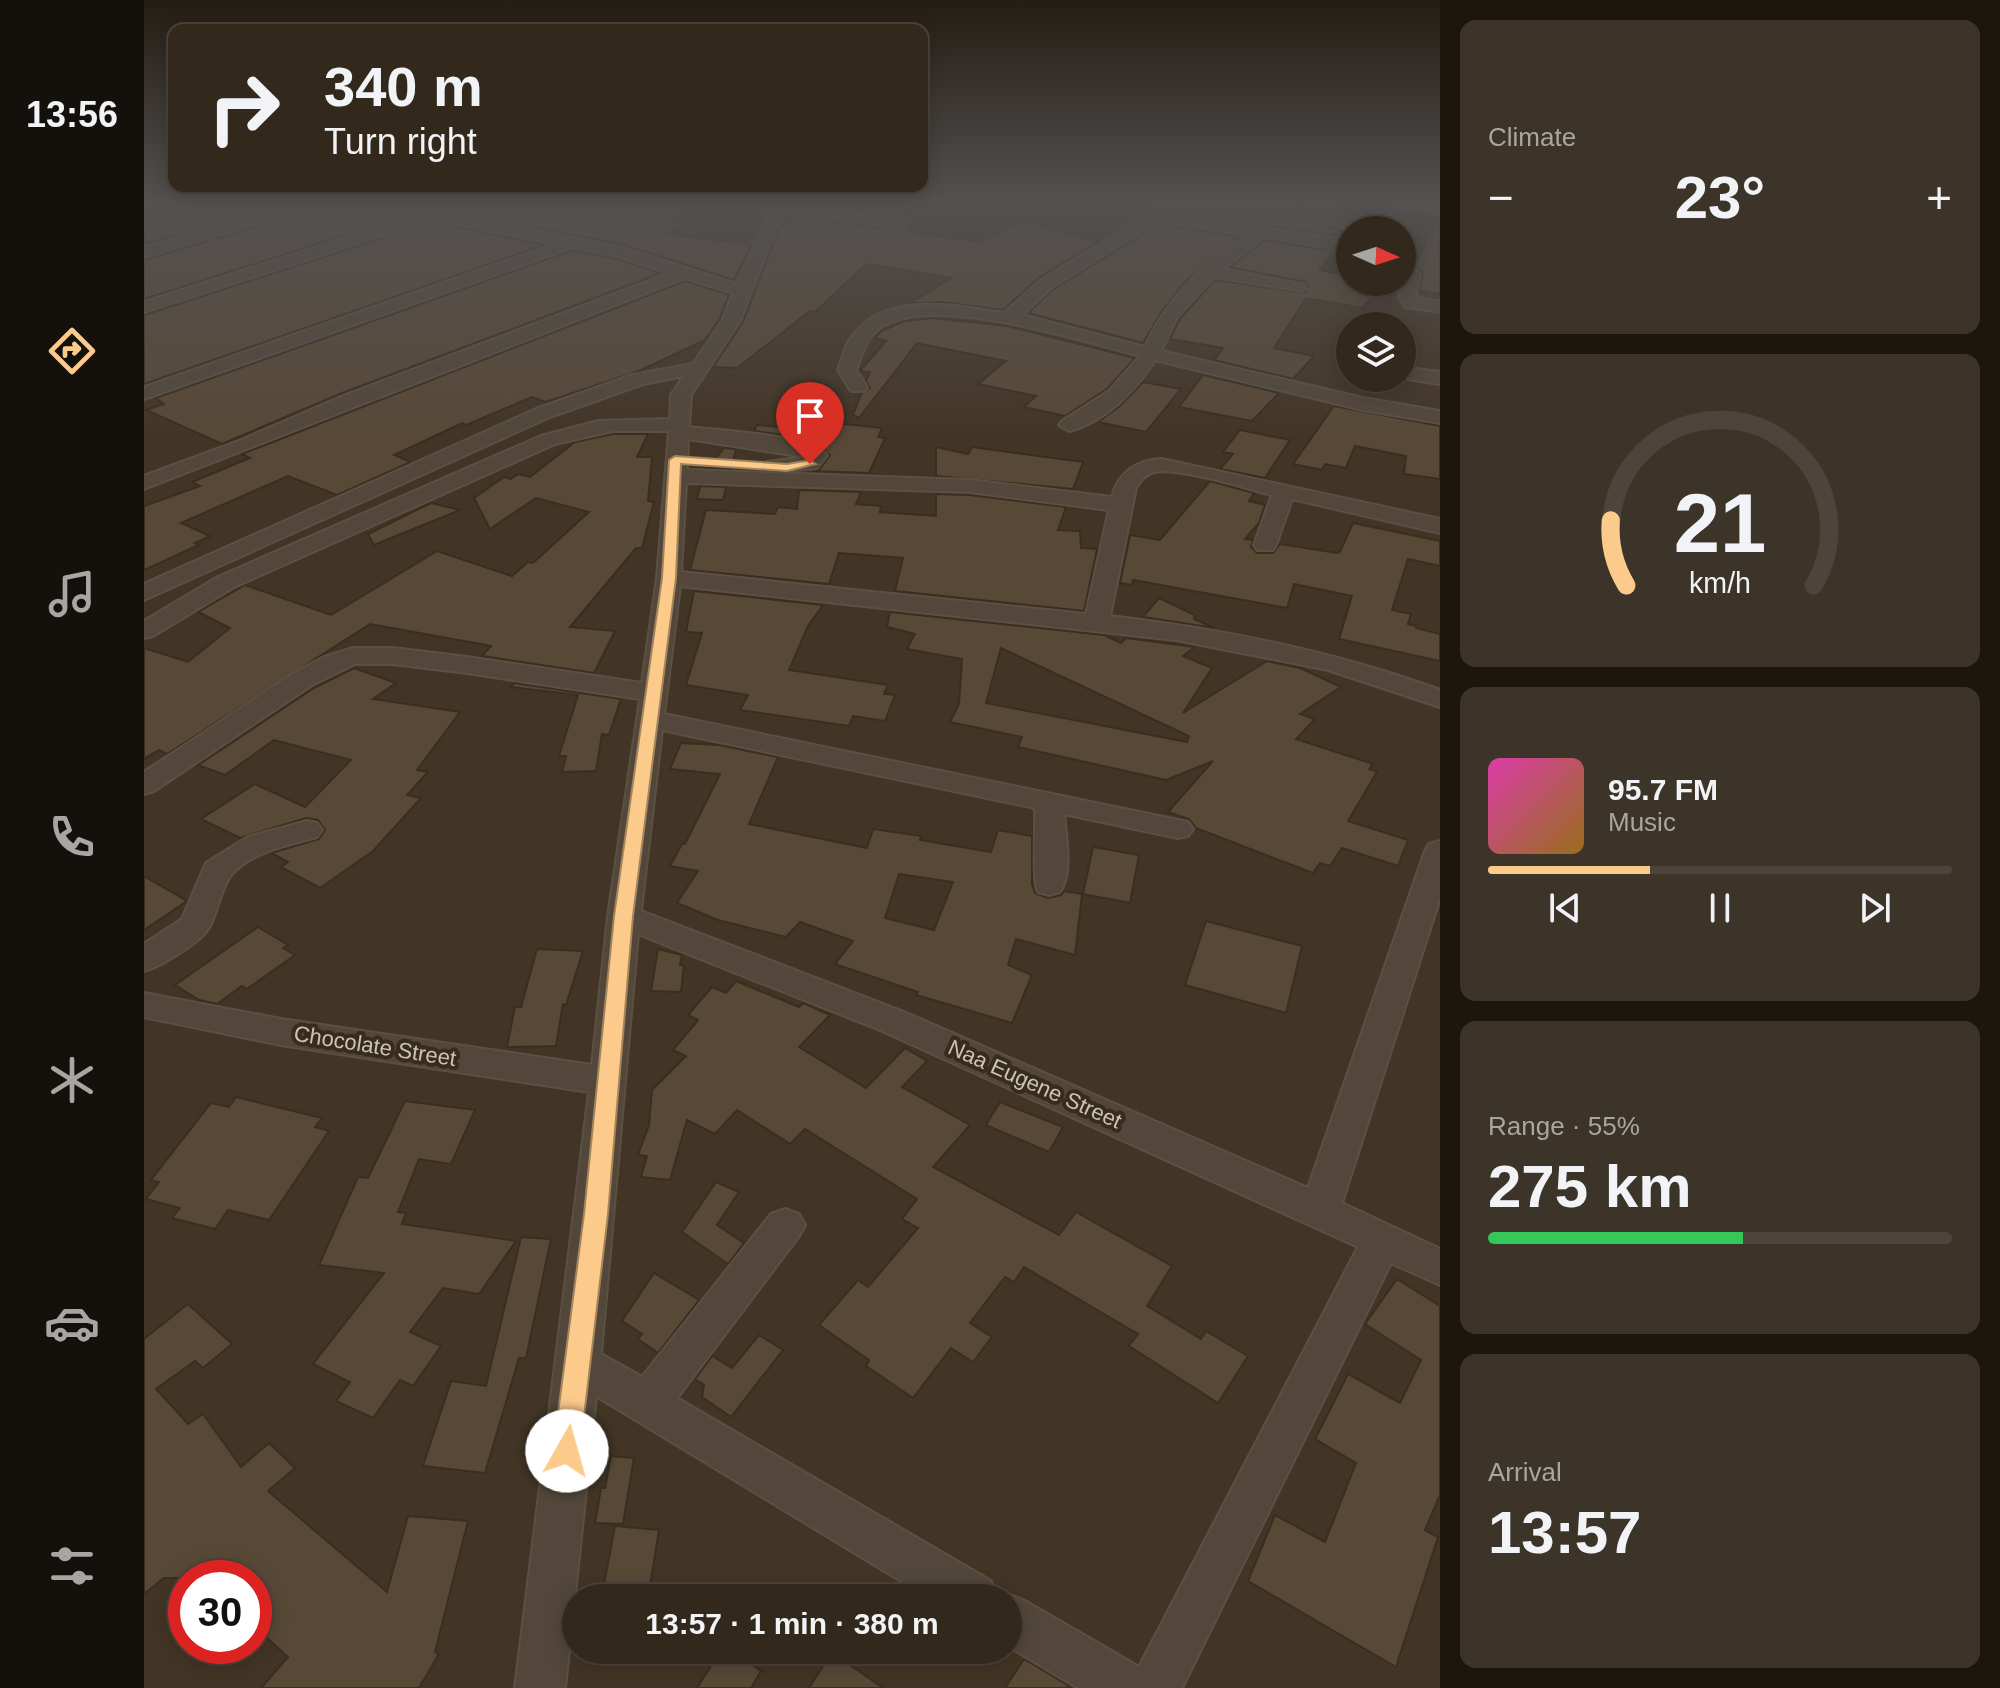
<!DOCTYPE html>
<meta charset="utf-8">
<style>
body{margin:0;font-family:Arial,sans-serif;background:#3d3429;color:#f1f3f6;height:100vh;display:flex;flex-direction:column;font-size:30px;white-space:nowrap}
*{box-sizing:border-box;margin:0}
p{font-size:26px;color:#a8a6a3}
.icon{flex:none;width:44px;height:44px;fill:none;stroke:currentColor;stroke-width:2;stroke-linecap:round;stroke-linejoin:round}
.map{position:relative;flex:1;overflow:hidden}
.drawer{display:flex;flex-direction:column;gap:20px;padding:20px;background:#1c160f;width:560px}
.drawer>*{flex:none}
.hud{position:absolute;left:24px;top:24px;width:760px;height:168px;border-radius:16px;box-shadow:0 4px 20px #0003,0 0 0 2px #4d443b;background:#32281c;color:#f1f3f6;overflow:hidden}
.needle{width:52px;rotate:93deg}
.controls{position:absolute;left:1192px;top:216px;display:grid;gap:16px}
.controls a{display:grid;place-items:center;width:80px;height:80px;border-radius:50%;background:#32281c;box-shadow:0 4px 20px #0003,0 0 0 2px #4d443b;font-size:40px}
.speed{position:absolute;left:24px;top:1560px;display:flex;gap:16px;font-size:40px;font-weight:700;text-align:center}
.speed>*{display:grid;place-content:center;width:104px;height:104px;border-radius:50%;background:#32281c;box-shadow:0 4px 20px #0003,0 0 0 2px #4d443b;line-height:1}
.speed .limit{border:12px solid #d22;background:#fff;color:#111}
.pin{position:absolute;display:grid;place-items:center;width:68px;height:68px;color:#fff;margin:-82px -34px;border-radius:50% 50% 50% 0;rotate:-45deg;box-shadow:0 0 8px #0007}
.pin .icon{rotate:45deg}
.me{position:absolute;width:88px;margin:-44px;rotate:7deg;stroke-linejoin:round;filter:drop-shadow(0 0 6px #0008)}
.turn{display:flex;align-items:center;gap:28px;height:168px;padding:0 24px;font-size:36px}
.turn .icon{width:104px;height:104px;stroke-width:2.5}
.turn b{display:block;font-size:56px;line-height:68px}
.big{font-size:60px;font-weight:600;line-height:1.1}
.drawer .tile{flex:1;display:flex;flex-direction:column;justify-content:center;gap:12px;min-width:0;padding:0 28px;border-radius:16px;background:#3d3429}
.drawer .dial{align-items:center;gap:0}
.dial svg{height:208px;overflow:visible;fill:none;stroke:#4d443b;stroke-width:7;stroke-linecap:round;text-anchor:middle}
.dial text{fill:#f1f3f6;stroke:none}
.song{display:flex;align-items:center;gap:24px}
.cover{width:96px;height:96px;border-radius:12px;background:linear-gradient(135deg,hsl(320 70% 55%),hsl(40 70% 35%))}
.played{height:8px;border-radius:4px;background:linear-gradient(90deg,#fccb8c 35%,#4d443b 35%)}
.keys{display:flex;justify-content:space-around;direction:ltr}
.heat{display:flex;justify-content:space-between;align-items:center;font-size:44px;direction:ltr}
.charge{height:12px;border-radius:6px;background:linear-gradient(90deg,#34c759 55%,#4d443b 0)}
.trip{position:absolute;left:418px;top:1584px;width:460px;height:80px;border-radius:40px;background:#32281c;box-shadow:0 4px 20px #0003,0 0 0 2px #4d443b;font-weight:600;line-height:80px;text-align:center}
main{display:flex;flex:1;min-height:0}
.tab-bar{display:flex;flex-direction:column;width:144px;justify-content:space-around;align-items:center;background:#14100b;color:#a8a6a3}
.tab-bar .icon{width:56px;height:56px}
.tab-bar .active{color:#fccb8c}
.tab-bar b{font-size:36px;color:#f1f3f6}
.map>svg:first-child{display:block}
</style>
<main>
<nav class="tab-bar">
<b>13:56</b>
<svg class="icon active" aria-label="directions" viewBox="0 0 24 24"><path d="M12 3l9 9-9 9-9-9zM9 14v-3h6M13 9l2 2-2 2"/></svg>
<svg class="icon" aria-label="music" viewBox="0 0 24 24"><path d="M9 18V5l10-2v13"/><circle cx="6" cy="18" r="3"/><circle cx="16" cy="16" r="3"/></svg>
<svg class="icon" aria-label="phone" viewBox="0 0 24 24"><path d="M5 4h4l2 5-3 2q2 4 5 5l2-3 5 2v4C11 20 4 13 5 4z"/></svg>
<svg class="icon" aria-label="climate" viewBox="0 0 24 24"><path d="M12 3v18M4 7l16 10M4 17L20 7"/></svg>
<svg class="icon" aria-label="car" viewBox="0 0 24 24"><path d="M5 17H2v-5l4-1 3-4h7l3 4 3 1v5h-3M9 17h6M6 11h13"/><circle cx="7" cy="17" r="2"/><circle cx="17" cy="17" r="2"/></svg>
<svg class="icon" aria-label="filters" viewBox="0 0 24 24"><path d="M4 7h16M4 17h16"/><circle cx="9" cy="7" r="2"/><circle cx="15" cy="17" r="2"/></svg>
</nav>
<div class="map">
<svg width="1296" height="1688" viewBox="0 0 1296 1688">
<rect width="100%" height="100%" fill="#423525"/>
<g fill="#584937" stroke="#392e20" stroke-width="2" fill-rule="evenodd">
<path d="M 0,203 L 151,203 L 0,244 Z"/>
<path d="M 185,203 L 219,203 L 223,209 L 259,217 L 0,299 L 0,260 L 183,206 Z"/>
<path d="M 262,203 L 556,203 L 524,217 L 533,218 L 524,222 L 541,226 L 524,234 L 607,245 L 590,280 L 477,244 Z"/>
<path d="M 728,203 L 772,203 L 753,217 L 719,212 Z"/>
<path d="M 1035,203 L 1121,203 L 1166,208 L 1167,222 L 1198,231 L 1206,228 L 1199,237 L 1029,211 Z"/>
<path d="M 653,217 L 742,229 L 752,238 L 763,231 L 833,242 L 879,221 L 954,242 L 894,278 L 859,310 L 798,302 L 767,303 L 807,278 L 722,264 L 671,312 L 666,311 L 593,368 L 569,367 L 599,322 L 635,228 Z"/>
<path d="M 1296,217 L 1296,294 L 1275,290 L 1279,272 L 1270,266 Z"/>
<path d="M 289,222 L 400,245 L 0,384 L 0,315 Z"/>
<path d="M 1015,224 L 1095,237 L 1042,281 L 1018,311 L 999,343 L 884,313 L 910,289 Z"/>
<path d="M 1121,240 L 1189,251 L 1176,270 L 1206,276 L 1206,282 L 1243,282 L 1218,308 L 1162,298 L 1130,348 L 1170,356 L 1149,379 L 1070,360 L 1079,348 L 1026,339 L 1036,319 L 1071,280 L 1162,293 L 1164,286 L 1161,282 L 1086,267 Z"/>
<path d="M 429,250 L 472,259 L 517,273 L 198,393 L 78,444 L 2,410 L 20,404 L 12,398 Z"/>
<path d="M 541,281 L 585,295 L 575,320 L 561,340 L 495,371 L 402,402 L 388,397 L 322,425 L 318,423 L 250,455 L 267,462 L 193,495 L 144,476 L 37,523 L 66,536 L 51,543 L 55,545 L 0,570 L 0,506 L 56,486 L 48,482 L 106,458 L 98,454 Z"/>
<path d="M 790,318 L 863,326 L 991,358 L 963,389 L 921,416 L 880,407 L 892,396 L 834,384 L 862,361 L 773,343 L 715,418 L 709,415 L 717,394 L 726,388 L 722,381 L 726,372 L 716,371 L 742,341 L 730,338 L 738,331 L 760,321 Z"/>
<path d="M 1059,375 L 1135,393 L 1108,421 L 1035,407 Z"/>
<path d="M 999,382 L 1037,389 L 1002,432 L 954,422 L 976,406 Z"/>
<path d="M 1190,406 L 1296,426 L 1296,479 L 1260,474 L 1262,456 L 1211,446 L 1202,468 L 1181,464 L 1178,470 L 1149,464 Z"/>
<path d="M 691,423 L 738,428 L 734,437 L 741,438 L 725,473 L 668,471 L 675,470 L 686,455 L 675,446 L 640,435 L 610,431 L 613,425 L 686,432 Z"/>
<path d="M 1096,430 L 1146,440 L 1121,478 L 1076,469 L 1089,454 L 1079,452 Z"/>
<path d="M 469,434 L 504,434 L 493,457 L 508,457 L 504,501 L 510,502 L 498,548 L 492,548 L 426,627 L 471,631 L 450,673 L 338,656 L 347,646 L 226,624 L 23,754 L 15,750 L 0,759 L 0,648 L 44,662 L 86,628 L 54,612 L 101,585 L 187,615 L 293,551 L 368,576 L 384,562 L 389,563 L 445,512 L 392,498 L 346,529 L 330,498 L 360,477 L 367,479 L 374,474 L 386,477 L 431,442 Z"/>
<path d="M 792,447 L 824,454 L 828,447 L 939,462 L 929,489 L 792,476 Z"/>
<path d="M 580,448 L 592,449 L 587,469 L 564,468 Z"/>
<path d="M 1066,481 L 1110,493 L 1105,501 L 1121,505 L 1115,523 L 1101,539 L 1109,540 L 1107,547 L 1113,553 L 1129,553 L 1136,544 L 1193,553 L 1196,552 L 1209,523 L 1296,541 L 1296,566 L 1264,559 L 1248,610 L 1267,614 L 1264,624 L 1272,626 L 1272,628 L 1296,634 L 1296,661 L 1195,639 L 1208,596 L 1150,584 L 1143,608 L 989,580 L 988,585 L 976,583 L 986,535 L 1016,540 Z"/>
<path d="M 556,486 L 582,487 L 579,500 L 553,499 Z"/>
<path d="M 655,490 L 717,492 L 712,504 L 737,506 L 736,512 L 792,516 L 792,494 L 826,495 L 922,507 L 914,530 L 936,531 L 937,548 L 953,549 L 940,611 L 751,591 L 759,558 L 695,553 L 685,584 L 546,570 L 562,510 L 631,514 L 634,507 L 653,509 Z"/>
<path d="M 287,503 L 316,510 L 230,545 L 224,534 Z"/>
<path d="M 550,591 L 679,605 L 664,626 L 645,670 L 744,685 L 740,694 L 751,695 L 741,721 L 709,716 L 705,726 L 596,710 L 604,695 L 542,685 L 558,633 L 542,632 Z"/>
<path d="M 1015,598 L 1051,615 L 1050,619 L 1070,628 L 999,617 Z"/>
<path d="M 746,612 L 960,635 L 977,643 L 982,638 L 1051,647 L 1039,656 L 1068,668 L 1039,713 L 1123,661 L 1156,668 L 1197,687 L 1156,714 L 1171,719 L 1152,739 L 1229,764 L 1225,769 L 1233,772 L 1204,821 L 1264,840 L 1254,866 L 1198,848 L 1186,866 L 1176,863 L 1169,873 L 1052,828 L 1045,819 L 1024,812 L 1069,761 L 1022,780 L 874,747 L 878,737 L 806,722 L 815,704 L 818,659 L 763,649 L 771,634 L 743,627 ZM 857,648 L 1045,736 L 1043,742 L 842,703 Z"/>
<path d="M 210,668 L 252,683 L 229,699 L 316,712 L 273,770 L 284,772 L 263,795 L 277,798 L 229,851 L 176,888 L 137,867 L 144,862 L 127,853 L 175,839 L 181,830 L 174,820 L 162,818 L 96,838 L 57,819 L 111,784 L 161,807 L 207,760 L 130,740 L 81,775 L 54,765 L 170,688 Z"/>
<path d="M 370,683 L 477,699 L 465,735 L 458,734 L 452,771 L 418,772 L 422,756 L 415,756 L 434,695 L 367,687 Z"/>
<path d="M 537,743 L 575,745 L 634,757 L 605,824 L 723,848 L 729,829 L 777,836 L 776,840 L 847,852 L 854,830 L 888,836 L 888,884 L 891,893 L 904,898 L 917,895 L 920,891 L 938,894 L 931,955 L 872,939 L 864,965 L 888,975 L 868,1023 L 772,995 L 774,992 L 691,964 L 709,941 L 656,922 L 642,937 L 574,920 L 533,903 L 554,871 L 526,866 L 538,844 L 541,844 L 576,774 L 526,769 ZM 755,874 L 809,882 L 790,930 L 741,918 Z"/>
<path d="M 949,847 L 995,855 L 986,903 L 939,894 Z"/>
<path d="M 0,876 L 43,901 L 0,930 Z"/>
<path d="M 1062,921 L 1158,946 L 1142,1013 L 1041,985 Z"/>
<path d="M 114,927 L 144,945 L 139,948 L 151,955 L 103,989 L 98,986 L 73,1004 L 55,1000 L 31,985 Z"/>
<path d="M 393,949 L 439,951 L 422,1005 L 419,1004 L 412,1046 L 363,1047 L 371,1007 L 377,1007 Z"/>
<path d="M 514,949 L 538,955 L 536,965 L 540,965 L 537,992 L 507,991 Z"/>
<path d="M 592,981 L 655,1007 L 659,1003 L 686,1015 L 655,1047 L 722,1088 L 761,1048 L 783,1061 L 758,1087 L 826,1125 L 789,1167 L 915,1235 L 932,1212 L 1028,1266 L 1003,1306 L 1057,1339 L 1062,1331 L 1104,1356 L 1074,1403 L 985,1346 L 994,1334 L 880,1267 L 870,1282 L 861,1277 L 826,1323 L 848,1337 L 829,1362 L 807,1348 L 769,1398 L 722,1366 L 725,1360 L 675,1325 L 714,1280 L 724,1287 L 774,1228 L 758,1219 L 773,1199 L 661,1129 L 646,1144 L 593,1110 L 571,1134 L 543,1120 L 526,1180 L 497,1177 L 503,1156 L 494,1155 L 505,1125 L 508,1090 L 542,1056 L 529,1050 L 554,1020 L 544,1015 L 568,987 L 582,993 Z"/>
<path d="M 92,1097 L 178,1118 L 171,1127 L 185,1131 L 125,1220 L 84,1210 L 71,1229 L 28,1218 L 36,1208 L 2,1199 L 15,1182 L 7,1180 L 67,1103 L 85,1107 Z"/>
<path d="M 261,1101 L 331,1110 L 307,1164 L 275,1159 L 254,1212 L 262,1213 L 258,1224 L 372,1241 L 335,1294 L 299,1288 L 266,1332 L 297,1346 L 269,1386 L 256,1380 L 229,1418 L 192,1401 L 206,1382 L 169,1364 L 240,1273 L 175,1265 L 214,1177 L 224,1178 Z"/>
<path d="M 856,1102 L 919,1127 L 905,1152 L 842,1125 Z"/>
<path d="M 572,1182 L 595,1192 L 573,1225 L 600,1243 L 584,1264 L 538,1232 Z"/>
<path d="M 377,1237 L 407,1239 L 382,1358 L 375,1358 L 341,1473 L 279,1466 L 307,1381 L 342,1386 Z"/>
<path d="M 510,1273 L 555,1300 L 514,1353 L 494,1339 L 498,1334 L 478,1321 Z"/>
<path d="M 1253,1279 L 1296,1306 L 1296,1495 L 1281,1530 L 1294,1537 L 1252,1667 L 1104,1581 L 1131,1515 L 1181,1542 L 1212,1463 L 1171,1439 L 1204,1374 L 1256,1403 L 1277,1360 L 1221,1324 Z"/>
<path d="M 44,1304 L 88,1344 L 59,1368 L 51,1361 L 12,1389 L 44,1424 L 59,1414 L 97,1467 L 125,1443 L 151,1468 L 124,1491 L 243,1592 L 264,1516 L 324,1521 L 291,1652 L 295,1654 L 275,1688 L 117,1688 L 144,1657 L 110,1626 L 110,1578 L 20,1578 L 0,1594 L 0,1339 Z"/>
<path d="M 615,1335 L 639,1350 L 587,1417 L 558,1397 L 560,1385 L 551,1379 L 568,1356 L 588,1368 Z"/>
<path d="M 467,1456 L 490,1458 L 479,1524 L 451,1523 L 457,1488 L 461,1488 Z"/>
<path d="M 471,1526 L 515,1530 L 504,1598 L 462,1598 L 464,1584 L 460,1584 Z"/>
<path d="M 577,1650 L 587,1650 L 617,1671 L 607,1688 L 553,1688 Z"/>
<path d="M 688,1652 L 739,1688 L 665,1688 Z"/>
<path d="M 880,1659 L 922,1684 L 927,1688 L 861,1688 Z"/>
</g>
<g fill="none" stroke-linecap="round" stroke-linejoin="round">
<g stroke="#5b5043" stroke-width="4">
<g id="minor">
<path d="M 161,203 L 182,203 L 0,257 L 0,247 Z"/>
<path d="M 222,203 L 249,203 L 476,247 L 592,284 L 622,222 L 625,203 L 747,218 L 761,223 L 761,229 L 753,235 L 748,233 L 744,226 L 638,212 L 596,321 L 547,395 L 545,427 C 575,431 665,434 683,455 L 673,468 L 630,472 L 620,466 L 623,462 L 661,457 L 544,439 L 543,470 L 826,480 L 968,497 C 974,472 993,460 1018,459 L 1296,519 L 1296,533 L 1148,499 L 1132,545 L 1129,550 L 1113,550 L 1110,545 L 1128,495 C 1101,488 1035,467 1010,472 C 1001,474 996,481 992,488 L 966,616 C 1079,629 1189,651 1296,690 L 1296,707 L 1184,670 L 1032,640 L 536,586 L 520,714 L 1034,820 L 1044,822 L 1049,829 L 1044,836 L 1034,838 L 920,814 C 922,837 929,872 916,892 L 905,895 L 894,892 C 888,882 892,826 891,808 L 518,730 L 497,911 L 760,1012 L 1164,1188 L 1281,851 L 1285,844 L 1296,841 L 1296,898 L 1198,1203 L 1296,1249 L 1296,1285 L 1247,1263 L 1038,1688 L 934,1688 L 864,1646 L 864,1598 L 785,1598 L 452,1396 L 421,1688 L 371,1688 L 445,1092 L 137,1045 L 0,1017 L 0,993 L 137,1019 L 448,1065 L 464,916 L 496,699 L 323,673 L 249,664 L 211,664 L 168,685 L 10,791 L 0,794 L 0,772 L 150,673 L 180,657 L 209,648 L 249,648 L 323,657 L 498,683 L 513,578 L 525,431 L 469,431 L 411,444 L 90,587 L 9,636 L 0,638 L 0,621 L 74,577 L 397,436 L 454,421 L 526,419 L 527,395 L 540,376 L 499,384 L 406,417 L 0,600 L 0,584 L 392,409 L 488,375 L 549,364 L 578,321 L 589,293 L 541,278 L 0,489 L 0,476 L 95,441 L 199,396 L 526,273 L 473,256 L 429,247 L 0,399 L 0,387 L 411,244 L 289,219 L 0,312 L 0,302 L 271,216 L 224,206 ZM 542,483 L 826,492 L 965,510 L 942,614 L 537,572 ZM 494,934 L 736,1030 L 1214,1247 L 995,1667 L 881,1601 L 864,1594 L 854,1598 L 847,1581 L 533,1398 L 655,1236 L 661,1225 L 655,1214 L 641,1209 L 627,1214 L 498,1377 L 457,1354 Z"/>
<path d="M 1017,203 L 1032,203 L 1023,213 L 1206,241 L 1206,251 L 1120,237 L 1079,269 L 1160,285 L 1162,288 L 1160,291 L 1070,277 L 1033,317 L 1017,351 L 1219,398 L 1296,411 L 1296,423 L 1219,410 L 1011,360 C 992,390 961,422 925,431 L 915,425 L 918,421 L 965,391 L 996,356 C 939,341 786,292 736,328 C 722,338 718,355 712,370 L 723,387 L 721,391 L 707,391 L 694,370 C 697,361 700,350 705,341 C 738,289 810,306 860,313 L 896,281 L 1007,213 ZM 1014,221 L 1103,235 C 1060,264 1023,298 1001,347 L 878,315 L 908,287 Z"/>
<path d="M 1169,203 L 1183,203 L 1181,214 L 1206,224 L 1199,228 L 1168,219 Z"/>
<path d="M 1238,203 L 1252,203 L 1243,218 L 1238,219 L 1231,215 Z"/>
<path d="M 1268,268 L 1276,273 L 1271,297 L 1296,302 L 1296,312 L 1261,307 L 1255,297 L 1260,273 Z"/>
<path d="M 1258,367 L 1296,372 L 1296,384 L 1256,378 Z"/>
<path d="M 163,821 L 173,823 L 178,830 L 173,837 C 146,845 108,851 88,874 C 77,887 74,910 66,926 C 59,941 16,967 0,971 L 0,944 L 38,919 L 62,863 L 104,837 Z"/>
</g>
</g>
<g stroke="#5b5043" stroke-width="4">
<path id="major" d="M 1243,203 L 1296,203 L 1296,214 L 1252,208 Z"/>
</g>
<use href="#minor" fill="#52473a" fill-rule="evenodd"/>
<use href="#major" fill="#726658" fill-rule="evenodd"/>
</g>
<linearGradient id="sky" x2="0" y2="1"><stop stop-color="#241d14"/><stop offset="0.46" stop-color="#545151"/><stop offset="1" stop-color="#545151" stop-opacity="0"/></linearGradient>
<rect width="1296" height="439" fill="url(#sky)"/>
<path fill="#fccb8c" stroke="#a4845b" stroke-width="2" d="M 531,456 L 643,464 L 666,460 L 672,464 L 643,471 L 537,464 L 532,578 L 489,916 L 464,1214 L 436,1451 L 432,1460 L 423,1464 L 413,1460 L 409,1451 L 440,1214 L 470,916 L 518,578 L 525,460 Z"/>
<g text-anchor="middle" dominant-baseline="central" stroke-width="8" stroke-linejoin="round" paint-order="stroke">
<g font-size="22" fill="#ccc3b7" stroke="#372c1e">
<text transform="translate(231 1046) rotate(9)">Chocolate Street</text>
<text transform="translate(891 1084) rotate(24)">Naa Eugene Street</text>
</g>
</g>
</svg>
<div class="controls">
<a><svg class="needle" viewBox="-14 -14 28 28"><path d="M0-13l5 13h-10z" fill="#e53935"/><path d="M0 13l5-13h-10z" fill="#a8a6a3"/></svg></a>
<a><svg class="icon" aria-label="layers" viewBox="0 0 24 24"><path d="M12 4l9 5-9 5-9-5zM3 14l9 5 9-5"/></svg></a>
</div>
<div class="speed"><div class="limit">30</div></div>
<div class="pin" style="left:666px;top:464px;background:#d93025"><svg class="icon" aria-label="arrive" viewBox="0 0 24 24"><path d="M6 21V4h12l-3 4 3 4H6"/></svg></div>
<svg class="me" style="left:423px;top:1451px" viewBox="-20 -20 40 40"><circle r="19" fill="#fff"/><path d="M0-13L10 11 0 6-10 11z" fill="#fccb8c"/></svg>
<div class="trip">13:57 · 1 min · 380 m</div>
<div class="hud">
<div class="turn"><svg class="icon" aria-label="right" viewBox="0 0 24 24"><path d="M7 20v-9h11M14 6l5 5-5 5"/></svg><div><b>340 m</b>Turn right</div></div>
</div>
</div>
<section class="drawer">
<div class="tile"><p>Climate</p>
<div class="heat"><a>−</a><b class="big">23°</b><a>+</a></div>
</div>
<div class="tile dial"><svg viewBox="0 0 100 80">
<path d="M14 69A42 42 0 1 1 86 69"/>
<path d="M14 69A42 42 0 0 1 8 44" stroke="#fccb8c"/>
<text x="50" y="56" font-size="32" font-weight="700">21</text>
<text x="50" y="72" font-size="11">km/h</text>
</svg></div>
<div class="tile">
<div class="song"><i class="cover"></i><div><b>95.7 FM</b><p>Music</p></div></div>
<div class="played"></div>
<div class="keys"><svg class="icon" aria-label="previous" viewBox="0 0 24 24"><path d="M18 5L8 12l10 7zM5 5v14"/></svg><svg class="icon" aria-label="pause" viewBox="0 0 24 24"><path d="M8 5v14M16 5v14"/></svg><svg class="icon" aria-label="next" viewBox="0 0 24 24"><path d="M6 5l10 7-10 7zM19 5v14"/></svg></div>
</div>
<div class="tile"><p>Range · 55%</p><b class="big">275 km</b><div class="charge"></div></div>
<div class="tile"><p>Arrival</p><b class="big">13:57</b></div>
</section>
</main>
